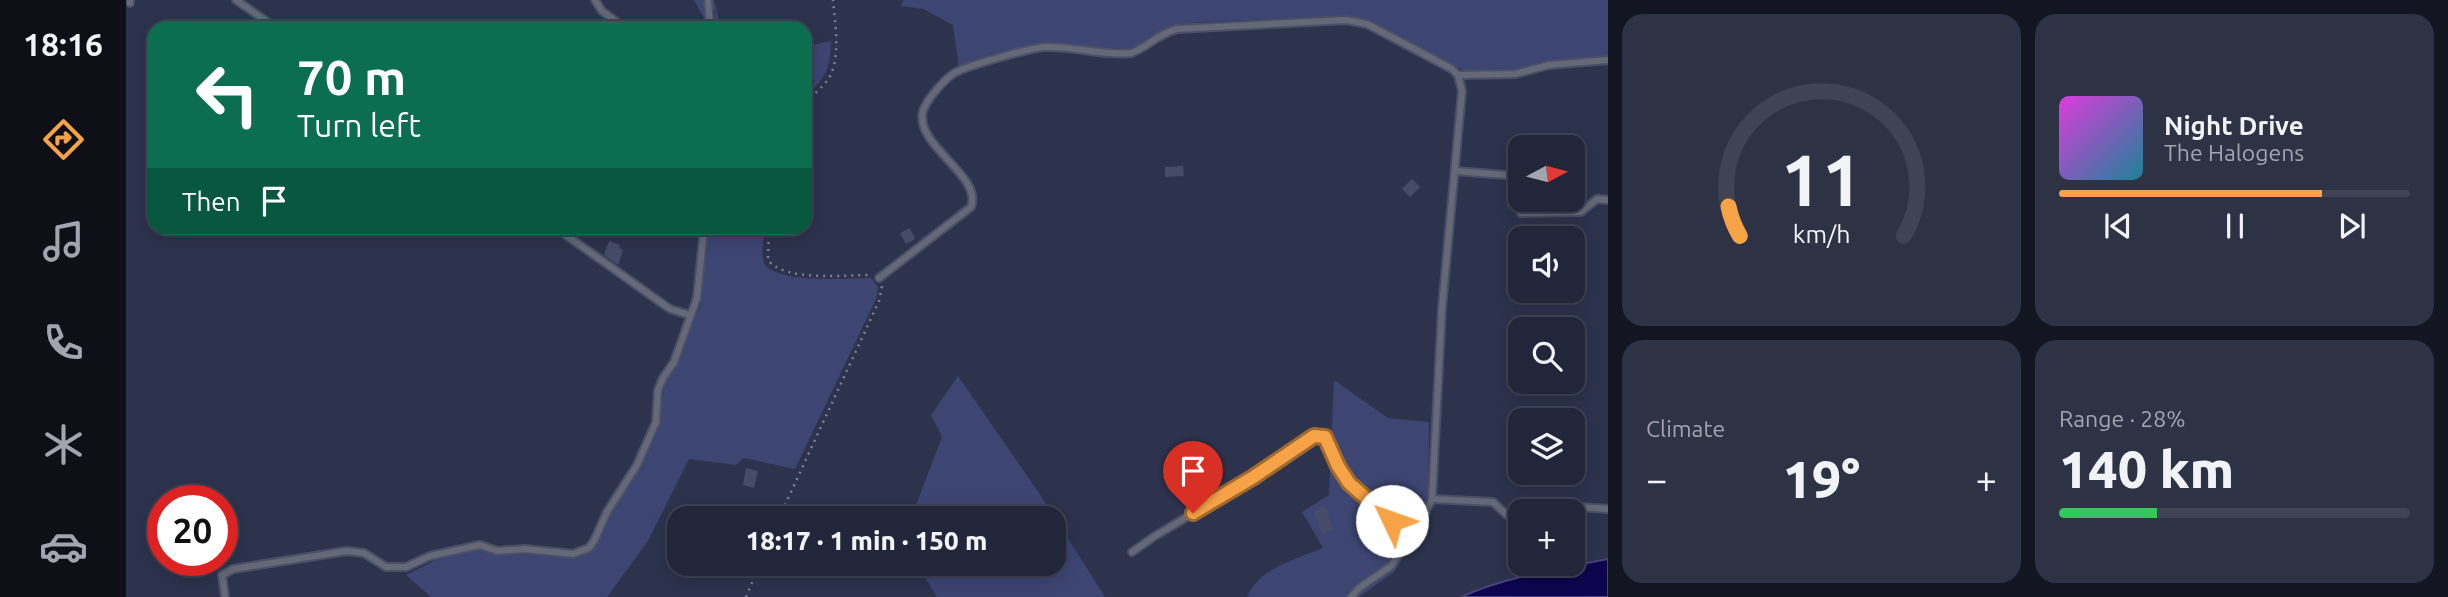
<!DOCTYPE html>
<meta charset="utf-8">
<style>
body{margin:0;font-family:Ubuntu,sans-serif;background:#2e3245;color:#f1f3f6;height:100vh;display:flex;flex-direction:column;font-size:26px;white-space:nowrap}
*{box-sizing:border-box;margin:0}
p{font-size:23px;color:#a2a5af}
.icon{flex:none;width:38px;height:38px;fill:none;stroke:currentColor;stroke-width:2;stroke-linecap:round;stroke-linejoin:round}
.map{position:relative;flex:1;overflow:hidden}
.side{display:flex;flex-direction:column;gap:14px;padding:14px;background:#131520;width:840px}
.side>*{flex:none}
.banner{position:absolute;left:21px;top:21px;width:665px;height:214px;border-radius:21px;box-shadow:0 4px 18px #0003,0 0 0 2px #3f4354;background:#0b6e4f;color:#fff;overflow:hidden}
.needle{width:46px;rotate:83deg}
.controls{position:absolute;left:1382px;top:135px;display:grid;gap:14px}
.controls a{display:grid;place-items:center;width:77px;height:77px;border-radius:14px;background:#22263a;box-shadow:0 4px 18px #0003,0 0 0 2px #3f4354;font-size:35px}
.speed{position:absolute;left:21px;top:485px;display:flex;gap:14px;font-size:35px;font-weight:700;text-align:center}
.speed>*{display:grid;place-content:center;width:91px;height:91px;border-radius:50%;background:#22263a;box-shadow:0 4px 18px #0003,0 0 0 2px #3f4354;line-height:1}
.speed .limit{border:10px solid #d22;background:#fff;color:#111}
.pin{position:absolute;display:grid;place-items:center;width:60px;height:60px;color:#fff;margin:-72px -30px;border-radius:50% 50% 50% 0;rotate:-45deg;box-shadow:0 0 7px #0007}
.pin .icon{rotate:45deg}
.me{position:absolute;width:77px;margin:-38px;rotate:312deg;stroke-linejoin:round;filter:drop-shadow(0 0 5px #0008)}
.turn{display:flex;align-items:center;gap:24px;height:147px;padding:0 35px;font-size:32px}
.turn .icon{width:91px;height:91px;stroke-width:2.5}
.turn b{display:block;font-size:49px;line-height:60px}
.then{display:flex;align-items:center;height:66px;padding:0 35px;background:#0003;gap:14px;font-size:26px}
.big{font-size:52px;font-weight:800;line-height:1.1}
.side .card{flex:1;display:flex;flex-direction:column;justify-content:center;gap:10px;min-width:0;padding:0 24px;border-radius:21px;background:#2e3245}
.side .dial{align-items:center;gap:0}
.dial svg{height:182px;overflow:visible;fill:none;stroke:#3f4354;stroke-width:7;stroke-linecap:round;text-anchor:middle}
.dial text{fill:#f1f3f6;stroke:none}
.song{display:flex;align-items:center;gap:21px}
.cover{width:84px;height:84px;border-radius:10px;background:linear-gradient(135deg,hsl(300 70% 55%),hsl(190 70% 35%))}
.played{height:7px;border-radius:4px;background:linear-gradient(90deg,#f6a247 75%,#3f4354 75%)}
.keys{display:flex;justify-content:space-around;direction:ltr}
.heat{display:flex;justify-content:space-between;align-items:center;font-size:38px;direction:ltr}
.charge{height:10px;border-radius:5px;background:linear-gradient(90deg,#34c759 28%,#3f4354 0)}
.side .tiles{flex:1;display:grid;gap:14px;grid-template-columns:repeat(2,1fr)}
.trip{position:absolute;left:541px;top:506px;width:399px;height:70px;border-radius:21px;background:#22263a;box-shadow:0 4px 18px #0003,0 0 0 2px #3f4354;font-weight:800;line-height:70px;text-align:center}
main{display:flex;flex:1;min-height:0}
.dock{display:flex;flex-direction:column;width:126px;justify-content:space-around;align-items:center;background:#0e0f17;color:#a2a5af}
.dock .icon{width:49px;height:49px}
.dock .current{color:#f6a247}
.dock b{font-size:32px;color:#f1f3f6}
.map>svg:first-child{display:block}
</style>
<main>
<nav class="dock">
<b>18:16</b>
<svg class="icon current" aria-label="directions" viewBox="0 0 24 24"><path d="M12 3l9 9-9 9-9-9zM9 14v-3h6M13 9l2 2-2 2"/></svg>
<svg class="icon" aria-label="music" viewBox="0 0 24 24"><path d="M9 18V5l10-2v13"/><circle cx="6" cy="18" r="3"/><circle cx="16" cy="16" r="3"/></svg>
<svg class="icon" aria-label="phone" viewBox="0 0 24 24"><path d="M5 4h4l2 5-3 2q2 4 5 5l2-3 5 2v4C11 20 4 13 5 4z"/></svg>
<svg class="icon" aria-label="climate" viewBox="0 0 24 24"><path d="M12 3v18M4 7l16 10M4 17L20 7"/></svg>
<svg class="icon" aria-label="car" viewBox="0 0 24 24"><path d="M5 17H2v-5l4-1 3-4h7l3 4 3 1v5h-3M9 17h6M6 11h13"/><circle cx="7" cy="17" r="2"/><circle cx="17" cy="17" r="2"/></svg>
</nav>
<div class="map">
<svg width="1482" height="597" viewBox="0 0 1482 597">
<rect width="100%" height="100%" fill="#2d334d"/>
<g fill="#3d4572">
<path d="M 568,0 L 588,0 L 595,28 L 588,28 L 589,9 L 580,22 Z"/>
<path d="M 777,0 L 1482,0 L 1482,56 L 1423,62 L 1388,71 L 1339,71 L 1241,21 L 1220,16 L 1072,22 L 1040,28 L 1032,32 L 1019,43 L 1005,49 L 920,44 L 833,68 L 827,25 L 797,9 L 775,6 Z"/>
<path d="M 705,41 C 704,70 700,77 679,97 L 679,52 L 686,45 Z"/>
<path d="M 582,228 L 639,228 C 638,237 635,251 637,260 C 642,285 724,278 745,278 L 752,287 L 750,299 L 669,469 L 618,458 L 610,465 L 563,459 L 522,541 L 481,597 L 305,597 L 280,575 L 310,560 L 351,549 L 373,555 L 398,554 L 446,558 L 456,556 L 466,550 L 472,541 L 484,513 L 516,466 L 533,423 L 539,380 L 553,361 L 564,327 L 574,307 Z"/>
<path d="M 832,376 L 913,493 L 979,597 L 811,597 L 792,566 L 793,564 L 928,564 L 928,518 L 785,518 L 816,437 L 805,415 Z"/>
<path d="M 1208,380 L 1262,418 L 1303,422 L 1302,492 L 1299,506 L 1308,506 L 1268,572 L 1233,597 L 1121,597 C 1134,567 1169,560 1197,548 L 1176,512 L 1203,495 Z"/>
</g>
<path fill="#0f054f" stroke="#49437c" stroke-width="2" d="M 1482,559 L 1482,597 L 1335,597 C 1381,576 1433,569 1482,559 Z"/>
<g fill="#464c68">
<path d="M 1057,166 L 1058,176 L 1039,177 L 1039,167 Z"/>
<path d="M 1286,179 L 1294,187 L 1284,197 L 1276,189 Z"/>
<path d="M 784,228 L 789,239 L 780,244 L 774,233 Z"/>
<path d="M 483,241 L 494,245 L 493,248 L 497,250 L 492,265 L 478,255 Z"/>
<path d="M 620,468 L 632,471 L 628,488 L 617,485 Z"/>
<path d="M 1199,506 L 1208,530 L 1196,534 L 1187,510 Z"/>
</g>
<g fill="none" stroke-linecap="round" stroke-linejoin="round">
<g stroke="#4b5069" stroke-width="10">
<g id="lane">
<path d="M 4,0 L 4,3"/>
<path d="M 110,0 L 150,28"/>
<path d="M 469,0 L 476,11 L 499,28"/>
<path d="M 582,0 L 584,28"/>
<path d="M 1329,171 L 1392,176 L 1395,213 L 1455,212 L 1471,199 L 1482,200"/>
<path d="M 430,228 L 544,309 L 564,315"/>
<path d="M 753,278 L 845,207 C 857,175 788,146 797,111 C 801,99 817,81 827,74 C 838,66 905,48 919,47 C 948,46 977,56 1005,53 C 1022,47 1033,33 1051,29 L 1220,20 L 1241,24 L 1326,69 L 1332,75 L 1389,74 L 1423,65 L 1482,60"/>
<path d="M 1306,499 L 1367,502 L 1381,515 L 1395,517"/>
<path d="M 1407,511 L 1412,504 L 1482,509"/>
<path d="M 1006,552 L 1029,536 L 1126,478 L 1188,436 L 1199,437 L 1212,466 L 1222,483 L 1267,521 C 1283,520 1300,516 1306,499 L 1316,308 L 1336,91 L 1332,75"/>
<path d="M 99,597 L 96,575 L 107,569 L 221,551 L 238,553 L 260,567 L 280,567 L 304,556 L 354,545 L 371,551 L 399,549 L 447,554 L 463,548 L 468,541 L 481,512 L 511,465 L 530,422 L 532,390 L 537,378 L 548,362 L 571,298 L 578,228"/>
<path d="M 1225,597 L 1233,588 L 1265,566 L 1300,512"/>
</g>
</g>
<g stroke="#7b8096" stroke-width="2.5" stroke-dasharray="2 5" stroke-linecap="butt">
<path d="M 679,102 C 687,95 697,87 703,78 C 715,57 709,23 707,0"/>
<path d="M 643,228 L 642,260 C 659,282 719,275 745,275"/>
<path d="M 653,518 L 753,301 L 756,286"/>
<path d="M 620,597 L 634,564"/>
</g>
<use href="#lane" stroke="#656876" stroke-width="6"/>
</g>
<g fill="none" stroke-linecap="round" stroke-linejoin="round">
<g stroke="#a0692e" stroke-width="18">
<path id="route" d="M 1067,513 L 1126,478 L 1188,436 L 1199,437 L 1212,466 L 1223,483 L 1266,521"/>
</g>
<use href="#route" stroke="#f6a247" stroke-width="12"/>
</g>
</svg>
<div class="controls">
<a><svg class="needle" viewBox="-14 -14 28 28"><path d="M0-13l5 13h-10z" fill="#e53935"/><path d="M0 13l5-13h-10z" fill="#a2a5af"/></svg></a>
<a><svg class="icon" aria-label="sound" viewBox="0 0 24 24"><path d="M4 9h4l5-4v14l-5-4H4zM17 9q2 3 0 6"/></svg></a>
<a><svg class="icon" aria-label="search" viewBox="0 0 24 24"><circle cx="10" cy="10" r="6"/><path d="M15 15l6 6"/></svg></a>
<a><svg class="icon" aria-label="layers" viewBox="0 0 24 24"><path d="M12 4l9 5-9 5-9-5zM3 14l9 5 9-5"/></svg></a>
<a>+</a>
</div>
<div class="speed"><div class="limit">20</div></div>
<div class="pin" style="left:1067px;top:513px;background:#d93025"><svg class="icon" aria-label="arrive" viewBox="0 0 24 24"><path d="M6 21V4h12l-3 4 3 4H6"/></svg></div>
<svg class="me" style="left:1266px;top:521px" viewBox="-20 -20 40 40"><circle r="19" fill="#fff"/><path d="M0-13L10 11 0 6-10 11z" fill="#f6a247"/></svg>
<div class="trip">18:17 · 1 min · 150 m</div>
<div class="banner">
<div class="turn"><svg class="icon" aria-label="left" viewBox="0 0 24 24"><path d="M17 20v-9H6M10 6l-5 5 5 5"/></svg><div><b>70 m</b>Turn left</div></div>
<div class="then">Then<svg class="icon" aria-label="arrive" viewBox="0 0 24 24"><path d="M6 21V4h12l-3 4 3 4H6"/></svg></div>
</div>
</div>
<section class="side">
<div class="tiles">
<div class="card dial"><svg viewBox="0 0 100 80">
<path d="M14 69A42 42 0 1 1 86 69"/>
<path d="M14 69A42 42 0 0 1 9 56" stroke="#f6a247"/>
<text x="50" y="56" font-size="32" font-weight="700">11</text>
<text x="50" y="72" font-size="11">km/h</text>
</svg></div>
<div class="card">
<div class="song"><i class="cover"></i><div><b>Night Drive</b><p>The Halogens</p></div></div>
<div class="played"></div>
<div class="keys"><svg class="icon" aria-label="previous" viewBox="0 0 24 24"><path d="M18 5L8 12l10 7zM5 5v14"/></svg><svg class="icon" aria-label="pause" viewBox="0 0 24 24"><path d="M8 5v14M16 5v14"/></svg><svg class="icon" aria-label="next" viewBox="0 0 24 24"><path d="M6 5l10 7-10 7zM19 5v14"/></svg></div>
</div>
<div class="card"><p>Climate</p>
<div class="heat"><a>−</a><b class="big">19°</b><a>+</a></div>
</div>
<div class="card"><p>Range · 28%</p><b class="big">140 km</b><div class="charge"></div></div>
</div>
</section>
</main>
